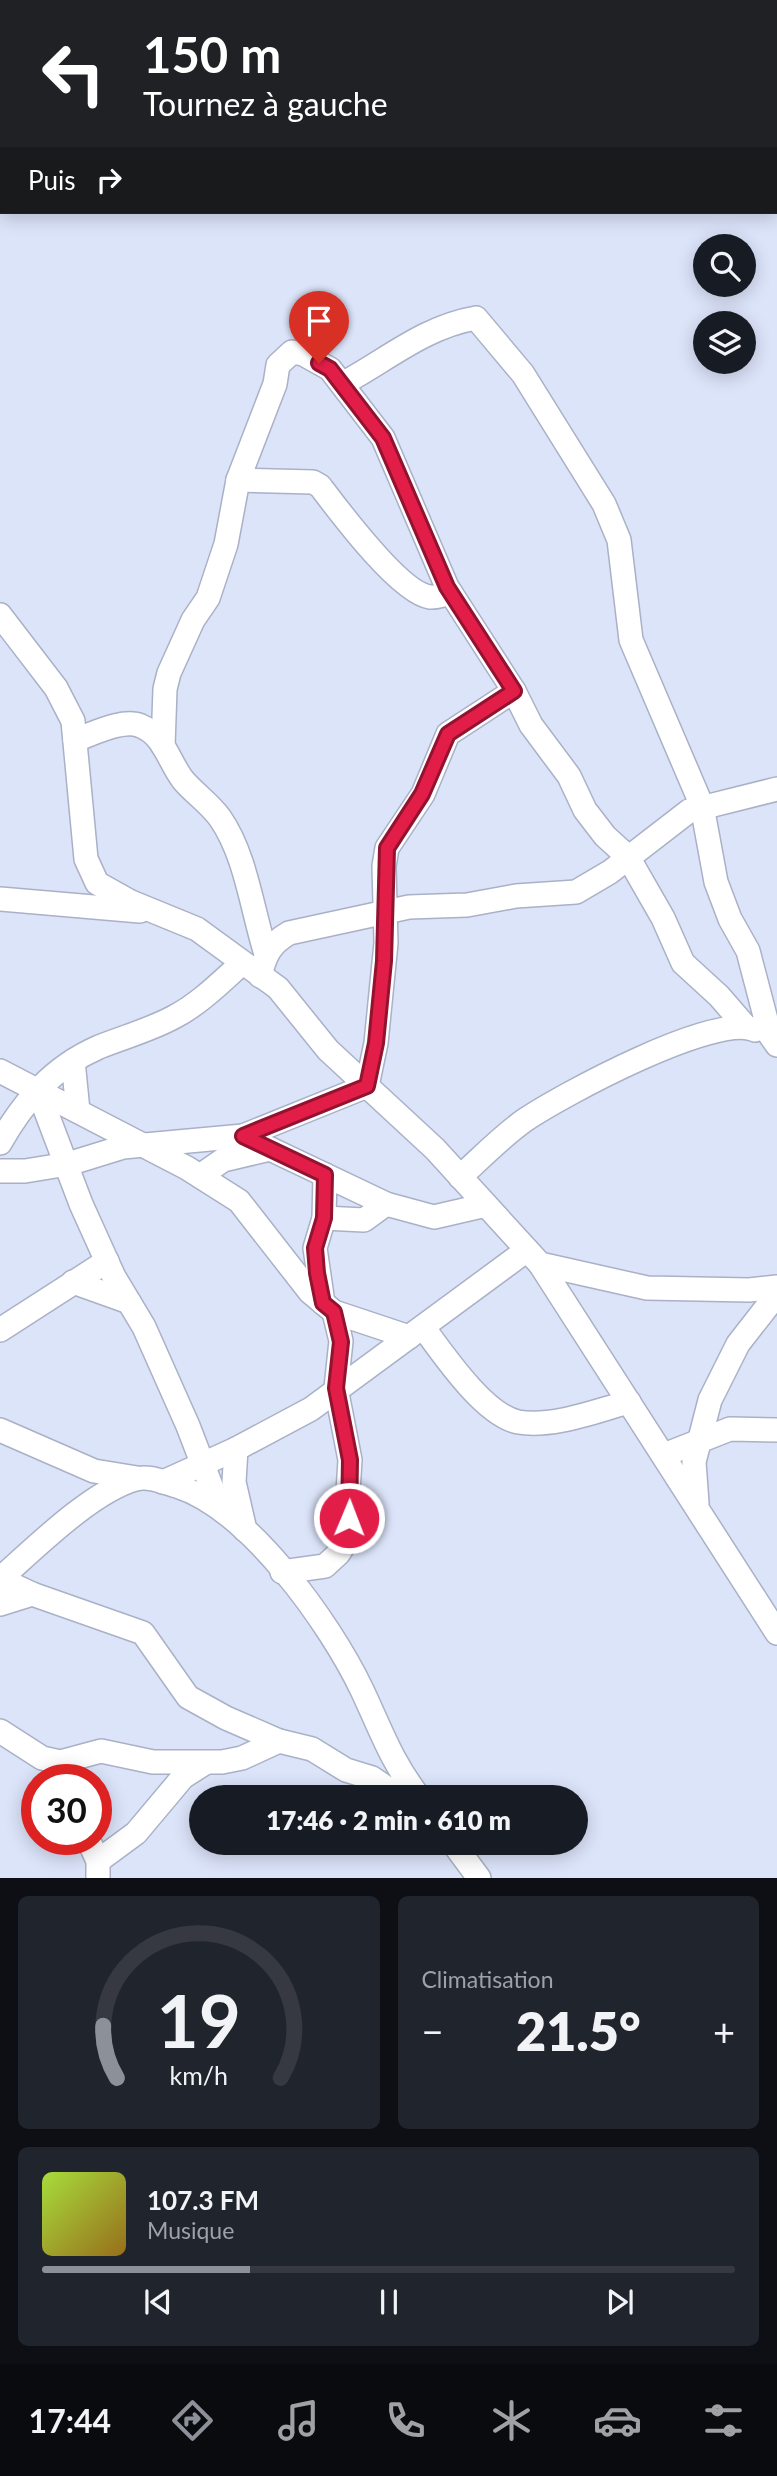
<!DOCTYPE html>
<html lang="fr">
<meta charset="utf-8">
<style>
body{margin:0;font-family:Lato,sans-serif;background:#20242c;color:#f1f3f6;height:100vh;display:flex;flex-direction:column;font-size:26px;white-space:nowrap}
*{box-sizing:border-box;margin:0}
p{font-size:23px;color:#9ea1a6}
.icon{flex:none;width:38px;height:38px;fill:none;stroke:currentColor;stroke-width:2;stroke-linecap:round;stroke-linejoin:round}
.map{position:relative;height:1878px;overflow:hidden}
.panel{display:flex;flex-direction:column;gap:18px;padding:18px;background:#0d0f14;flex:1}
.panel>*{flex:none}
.guide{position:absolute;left:0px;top:0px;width:777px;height:214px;box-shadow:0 4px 18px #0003;background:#202124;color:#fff;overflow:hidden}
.controls{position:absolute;left:693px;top:234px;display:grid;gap:14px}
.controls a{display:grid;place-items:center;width:63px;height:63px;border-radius:50%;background:#171b24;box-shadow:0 4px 18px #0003;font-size:35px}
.speed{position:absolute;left:21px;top:1764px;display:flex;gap:14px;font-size:35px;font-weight:700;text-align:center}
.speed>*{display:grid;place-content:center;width:91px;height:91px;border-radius:50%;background:#171b24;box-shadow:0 4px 18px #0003;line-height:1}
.speed .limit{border:10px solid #d22;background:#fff;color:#111}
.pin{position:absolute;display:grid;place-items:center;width:60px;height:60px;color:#fff;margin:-72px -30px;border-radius:50% 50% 50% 0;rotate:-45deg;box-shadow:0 0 7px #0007}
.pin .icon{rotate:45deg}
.me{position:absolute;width:77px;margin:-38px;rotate:1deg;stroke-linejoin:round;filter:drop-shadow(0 0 5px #0008)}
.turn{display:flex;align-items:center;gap:24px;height:147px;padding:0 28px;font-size:32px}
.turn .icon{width:91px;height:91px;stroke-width:2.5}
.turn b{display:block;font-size:49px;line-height:60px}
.then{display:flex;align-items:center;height:66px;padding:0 28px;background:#0003;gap:14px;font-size:26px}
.big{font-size:52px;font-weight:800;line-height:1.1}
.panel .tile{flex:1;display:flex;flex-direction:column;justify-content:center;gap:10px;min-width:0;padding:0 24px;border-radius:10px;background:#20242c}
.panel .dial{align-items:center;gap:0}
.dial svg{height:182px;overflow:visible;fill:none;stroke:#363941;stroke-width:7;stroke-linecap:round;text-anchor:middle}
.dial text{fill:#f1f3f6;stroke:none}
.song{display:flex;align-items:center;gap:21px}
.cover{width:84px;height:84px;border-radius:10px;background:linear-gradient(135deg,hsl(80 70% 55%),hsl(40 70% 35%))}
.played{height:7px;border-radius:4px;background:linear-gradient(90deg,#8c9099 30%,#363941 30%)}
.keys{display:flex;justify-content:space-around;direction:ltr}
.heat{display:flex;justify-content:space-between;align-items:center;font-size:38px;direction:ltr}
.panel .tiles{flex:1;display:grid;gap:18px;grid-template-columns:1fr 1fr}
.tile:last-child{grid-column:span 2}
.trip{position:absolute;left:189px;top:1785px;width:399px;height:70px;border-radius:35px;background:#171b24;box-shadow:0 4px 18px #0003;font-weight:800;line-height:70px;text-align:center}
.menu{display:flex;height:112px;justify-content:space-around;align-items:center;background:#090b0e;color:#9ea1a6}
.menu .icon{width:49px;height:49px}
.menu .on{color:#8c9099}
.menu b{font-size:32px;color:#f1f3f6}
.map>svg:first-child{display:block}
</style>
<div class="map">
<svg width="777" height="1878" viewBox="0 0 777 1878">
<rect width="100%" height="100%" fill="#dce4fa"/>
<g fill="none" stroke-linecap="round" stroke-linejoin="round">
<g stroke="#aab1c6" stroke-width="26">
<g id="minor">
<path d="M 492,0 L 498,2"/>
<path d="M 707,0 L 711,2"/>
<path d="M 673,2 L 678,0"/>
<path d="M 775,88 L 777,91"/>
<path d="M 342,384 C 387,360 424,327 476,318 L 523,374 L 604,504 L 619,540 L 631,640 L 702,806 L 716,882 L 730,919 L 748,951 L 770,1035 L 777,1045"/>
<path d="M 238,480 L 313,482 L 320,486 C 339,511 400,593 430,597 C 436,598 445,594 451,593"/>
<path d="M 0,615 L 56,688 L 73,721 L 86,859 L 97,883 L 131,902 L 197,929 L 278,988 L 328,1050 L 435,1149 L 540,1264 L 777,1633"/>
<path d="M 75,740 C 93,734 123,718 141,726 C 164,735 169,762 183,780 C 194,793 210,804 220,818 C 246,855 252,910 266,954"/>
<path d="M 163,746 L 165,689 L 169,673 L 193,620 L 208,598 L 226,544 L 238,480 L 275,384 L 278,365 L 292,352 L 303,354 L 330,369 L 383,438 L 447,587 L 514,691 L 531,725 L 569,776 L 585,810 L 605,836 L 628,857 L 663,918 L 683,963 L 719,996 L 745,1026"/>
<path d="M 0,899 L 140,911"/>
<path d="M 260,976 C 265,955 270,944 289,933 L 409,907 L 467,905 L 516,896 L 576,892 L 610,872 L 689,811 L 777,789"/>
<path d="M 73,1061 L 78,1111"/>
<path d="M 0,1071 L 187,1168 L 239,1201 L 310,1292 L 334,1312 L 409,1337"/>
<path d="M 39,1093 L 81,1204 L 114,1277 L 144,1327 L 188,1426 L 218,1504"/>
<path d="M 243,1136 L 386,1204 L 434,1217 L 486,1205"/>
<path d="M 0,1143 C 24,1101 53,1067 99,1047 C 124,1037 150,1030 174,1017 C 199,1004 220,983 241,964"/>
<path d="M 0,1171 L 25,1171 L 68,1164 L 123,1147 L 243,1136 L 367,1086 L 376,1043 L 386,943 L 384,866 L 387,848 L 423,794 L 448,734 L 514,691"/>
<path d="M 200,1176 L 223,1160 L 270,1149"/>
<path d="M 460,1177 C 481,1158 502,1136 525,1120 C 562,1095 716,1012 755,1030"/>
<path d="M 324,1218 L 364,1220 L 386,1204"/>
<path d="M 540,1264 L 647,1288 L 749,1290 L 777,1287"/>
<path d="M 73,1282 L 129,1302"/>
<path d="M 323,1303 L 315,1248 L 324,1218 L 325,1175"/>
<path d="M 423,1327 C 443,1354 484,1415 518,1422 C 553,1428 595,1411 629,1402"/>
<path d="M 0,1330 L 107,1261"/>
<path d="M 0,1430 L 94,1471 L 137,1478"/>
<path d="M 236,1449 L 234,1482 L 245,1530"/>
<path d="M 664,1455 L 730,1429 L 777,1430"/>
<path d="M 163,1482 L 236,1449 L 311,1409 L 527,1250"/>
<path d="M 697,1503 L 694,1462 L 710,1400 L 738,1344 L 777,1294"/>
<path d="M 282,1572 L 325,1566 L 339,1553 L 352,1531 L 347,1507 L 350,1460 L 336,1388 L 341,1341 L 334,1312"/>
<path d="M 0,1604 L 32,1594"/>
<path d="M 0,1731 L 42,1758 L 60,1762 L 101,1751 L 153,1762 L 222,1762 L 242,1758 L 279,1741"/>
<path d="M 416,1794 L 397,1795 L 372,1778 L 346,1770 L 312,1749 L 279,1741 L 226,1718 L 188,1697 L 143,1633 L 32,1594 L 0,1579 C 35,1548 92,1491 136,1479 C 149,1475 165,1483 177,1486 C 249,1509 330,1623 362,1690 C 381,1730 391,1761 419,1797"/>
<path d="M 88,1839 L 98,1861 L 98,1878"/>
<path d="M 453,1843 L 479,1878"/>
<path d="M 98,1861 L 136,1833 L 183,1777 L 205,1763"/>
</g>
</g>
<use href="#minor" stroke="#fff" stroke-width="23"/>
</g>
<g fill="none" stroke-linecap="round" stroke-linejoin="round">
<g stroke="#92132f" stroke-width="18">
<path id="route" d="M 319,363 L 330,369 L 383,438 L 447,587 L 514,691 L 448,734 L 422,794 L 387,848 L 384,961 L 376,1043 L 367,1086 L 243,1136 L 325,1175 L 324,1218 L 315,1248 L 317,1273 L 323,1303 L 334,1312 L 341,1342 L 336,1388 L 350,1460 L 349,1518"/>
</g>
<use href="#route" stroke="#e11d48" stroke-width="12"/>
</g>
</svg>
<div class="controls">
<a><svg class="icon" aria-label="search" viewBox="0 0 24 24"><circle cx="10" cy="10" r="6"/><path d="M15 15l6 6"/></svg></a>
<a><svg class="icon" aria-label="layers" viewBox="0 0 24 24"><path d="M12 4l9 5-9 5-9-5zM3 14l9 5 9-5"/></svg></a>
</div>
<div class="speed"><div class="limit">30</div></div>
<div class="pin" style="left:319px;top:363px;background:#d93025"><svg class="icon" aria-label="arrive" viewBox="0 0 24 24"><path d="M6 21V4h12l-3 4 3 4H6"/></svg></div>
<svg class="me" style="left:349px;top:1518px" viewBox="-20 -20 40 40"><circle r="17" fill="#e11d48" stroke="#fff" stroke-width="3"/><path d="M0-11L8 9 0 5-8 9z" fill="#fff"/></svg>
<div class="trip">17:46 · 2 min · 610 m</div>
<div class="guide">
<div class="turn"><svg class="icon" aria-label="left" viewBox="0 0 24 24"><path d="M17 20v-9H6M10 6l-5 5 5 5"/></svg><div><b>150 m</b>Tournez à gauche</div></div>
<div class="then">Puis<svg class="icon" aria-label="right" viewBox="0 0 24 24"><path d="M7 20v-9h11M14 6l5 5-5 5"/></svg></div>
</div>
</div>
<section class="panel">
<div class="tiles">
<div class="tile dial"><svg viewBox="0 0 100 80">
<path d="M14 69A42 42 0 1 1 86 69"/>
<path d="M14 69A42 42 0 0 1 8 46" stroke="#8c9099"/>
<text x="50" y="56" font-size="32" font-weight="700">19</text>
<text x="50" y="72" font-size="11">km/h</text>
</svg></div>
<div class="tile"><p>Climatisation</p>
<div class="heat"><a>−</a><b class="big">21.5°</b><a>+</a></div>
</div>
<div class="tile">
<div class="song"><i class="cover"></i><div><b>107.3 FM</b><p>Musique</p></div></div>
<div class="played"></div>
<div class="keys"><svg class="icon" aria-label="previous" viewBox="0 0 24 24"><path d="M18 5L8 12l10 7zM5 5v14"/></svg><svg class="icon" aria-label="pause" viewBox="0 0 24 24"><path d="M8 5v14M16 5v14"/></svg><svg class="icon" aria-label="next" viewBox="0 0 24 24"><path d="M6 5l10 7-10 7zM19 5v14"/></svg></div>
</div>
</div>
</section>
<nav class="menu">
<b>17:44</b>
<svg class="icon on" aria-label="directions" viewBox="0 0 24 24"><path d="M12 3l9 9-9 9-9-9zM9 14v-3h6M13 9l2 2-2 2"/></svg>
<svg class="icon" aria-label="music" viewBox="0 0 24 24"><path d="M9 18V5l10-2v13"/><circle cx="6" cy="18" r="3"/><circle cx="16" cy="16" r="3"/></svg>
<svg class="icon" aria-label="phone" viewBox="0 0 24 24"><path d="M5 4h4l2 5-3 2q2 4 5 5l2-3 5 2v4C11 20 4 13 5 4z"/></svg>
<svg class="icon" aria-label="climate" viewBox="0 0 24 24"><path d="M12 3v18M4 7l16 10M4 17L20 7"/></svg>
<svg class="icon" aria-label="car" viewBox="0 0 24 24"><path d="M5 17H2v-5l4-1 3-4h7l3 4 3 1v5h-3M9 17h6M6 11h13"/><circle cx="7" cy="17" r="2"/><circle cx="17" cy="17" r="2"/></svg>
<svg class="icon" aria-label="filters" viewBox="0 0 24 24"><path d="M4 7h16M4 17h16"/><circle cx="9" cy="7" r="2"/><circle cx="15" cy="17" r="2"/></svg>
</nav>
